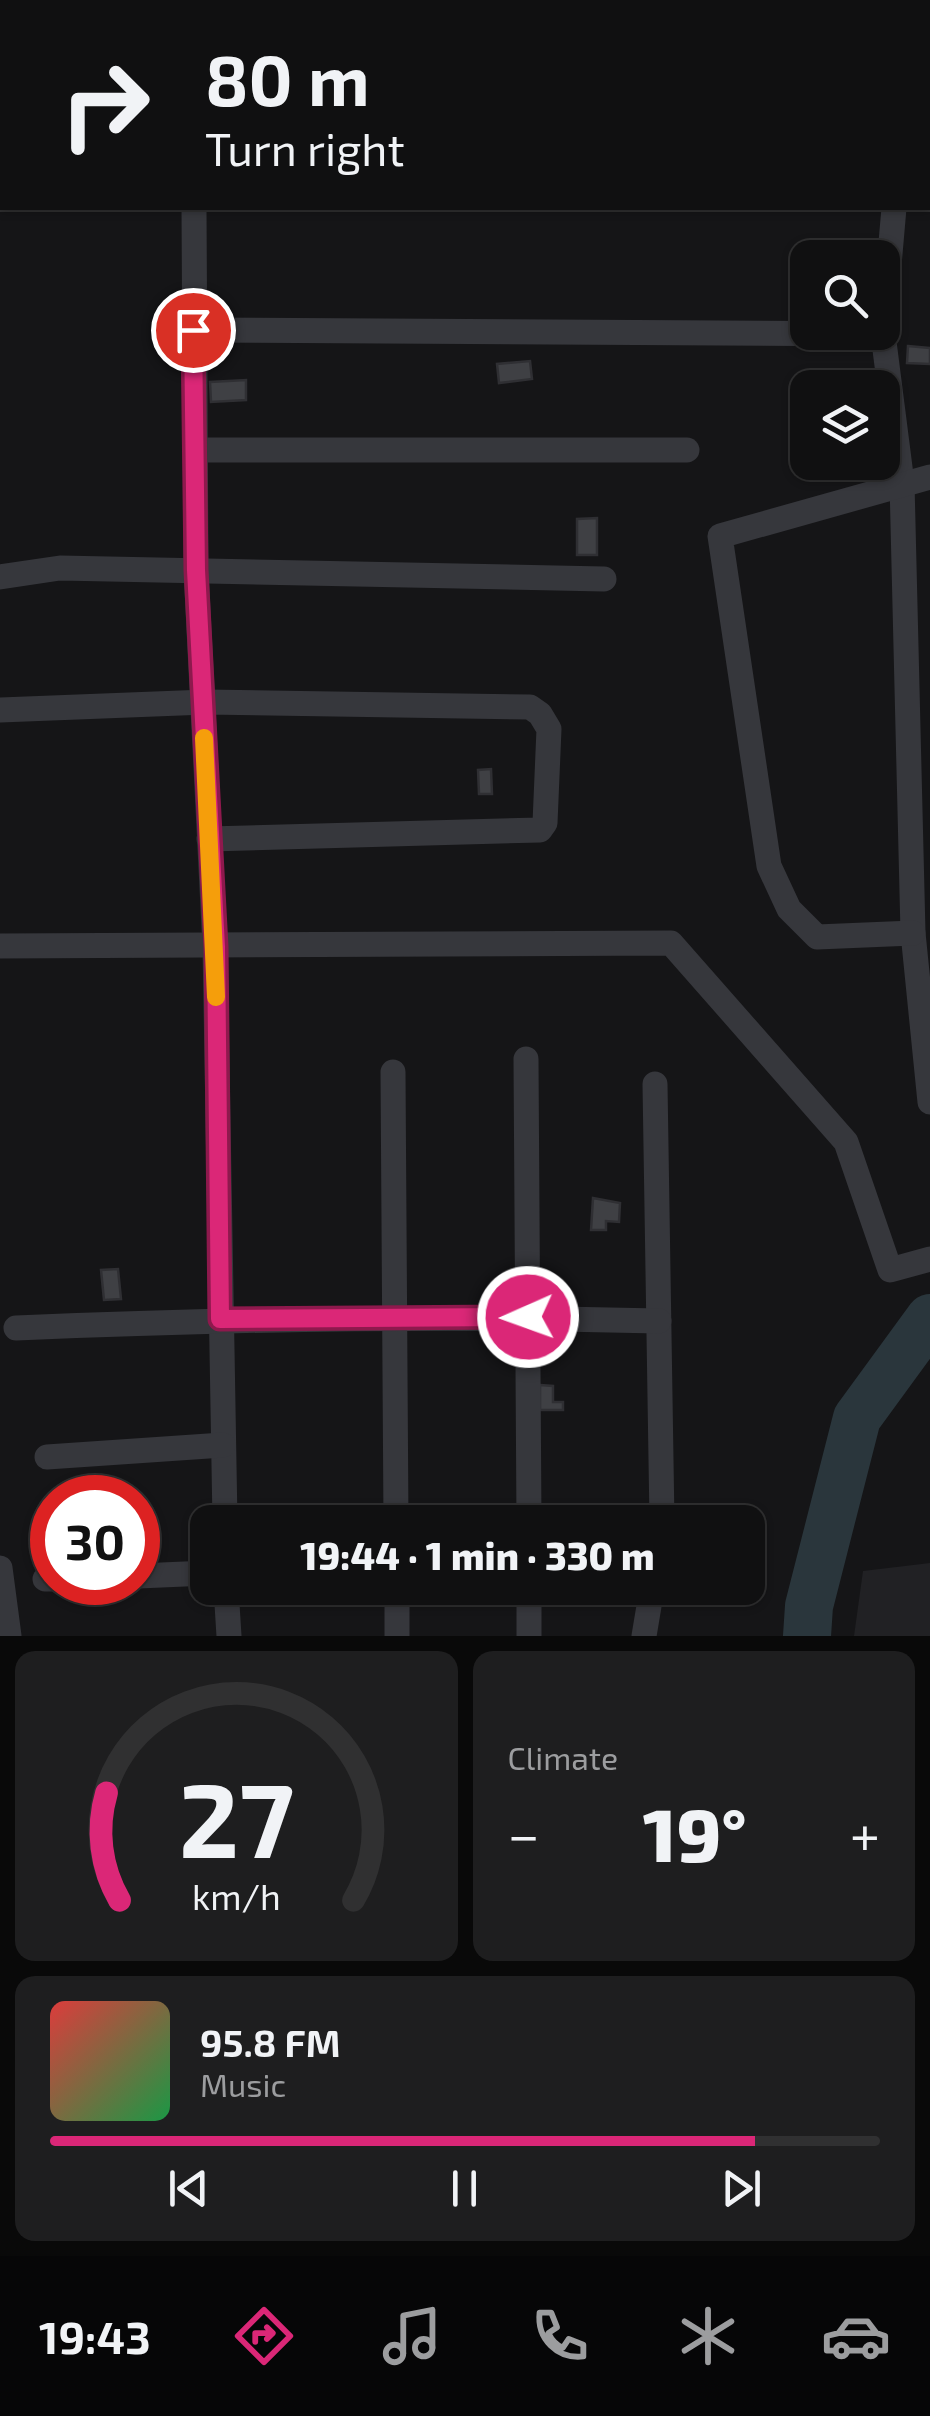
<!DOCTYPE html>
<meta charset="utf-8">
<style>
body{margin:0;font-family:"Exo 2",sans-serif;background:#1e1e1f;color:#f1f3f6;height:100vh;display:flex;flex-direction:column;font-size:38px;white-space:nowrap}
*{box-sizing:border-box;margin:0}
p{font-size:32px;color:#9c9d9f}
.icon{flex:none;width:55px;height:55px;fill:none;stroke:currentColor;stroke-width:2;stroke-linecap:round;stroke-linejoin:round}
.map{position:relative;height:1636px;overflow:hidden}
.side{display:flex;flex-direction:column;gap:15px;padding:15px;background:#090909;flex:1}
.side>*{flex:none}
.hud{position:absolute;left:0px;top:0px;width:930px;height:210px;box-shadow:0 2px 8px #0004,0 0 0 2px #303031;background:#101011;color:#f1f3f6;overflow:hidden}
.tools{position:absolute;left:790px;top:240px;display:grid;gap:20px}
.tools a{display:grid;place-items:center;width:110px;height:110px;border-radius:20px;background:#101011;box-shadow:0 2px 8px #0004,0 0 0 2px #303031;font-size:50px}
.speed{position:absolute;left:30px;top:1475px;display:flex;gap:20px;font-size:50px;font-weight:700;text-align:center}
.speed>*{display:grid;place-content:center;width:130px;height:130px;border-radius:50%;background:#101011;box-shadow:0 2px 8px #0004,0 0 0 2px #303031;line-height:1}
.speed .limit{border:15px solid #d22;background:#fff;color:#111}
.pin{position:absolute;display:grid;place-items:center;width:85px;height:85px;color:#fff;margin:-42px;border:5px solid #fff;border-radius:50%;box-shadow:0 2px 10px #0007}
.me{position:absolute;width:110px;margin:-55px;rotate:268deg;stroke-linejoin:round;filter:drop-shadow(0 0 8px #0008)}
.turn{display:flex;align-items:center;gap:35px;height:210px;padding:0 40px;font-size:45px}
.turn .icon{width:130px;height:130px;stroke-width:2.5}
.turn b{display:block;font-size:70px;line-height:85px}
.big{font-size:75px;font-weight:800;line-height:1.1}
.side .widget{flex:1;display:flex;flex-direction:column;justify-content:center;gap:15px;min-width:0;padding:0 35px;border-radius:20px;background:#1e1e1f}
.side .dial{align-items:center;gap:0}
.dial svg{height:260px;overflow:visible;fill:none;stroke:#303031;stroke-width:7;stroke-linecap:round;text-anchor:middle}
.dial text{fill:#f1f3f6;stroke:none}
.song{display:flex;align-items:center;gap:30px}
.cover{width:120px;height:120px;border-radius:15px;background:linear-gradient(135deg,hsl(0 70% 55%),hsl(140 70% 35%))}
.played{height:10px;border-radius:5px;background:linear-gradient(90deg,#db2777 85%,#303031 85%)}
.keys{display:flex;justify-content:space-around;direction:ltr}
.heat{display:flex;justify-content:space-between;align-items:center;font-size:55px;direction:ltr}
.side .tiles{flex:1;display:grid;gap:15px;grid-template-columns:1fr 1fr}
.widget:last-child{grid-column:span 2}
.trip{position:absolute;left:190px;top:1505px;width:575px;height:100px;border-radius:20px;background:#101011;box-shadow:0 2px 8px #0004,0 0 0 2px #303031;font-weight:800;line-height:100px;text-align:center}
.menu{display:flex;height:160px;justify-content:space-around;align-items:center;background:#060607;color:#9c9d9f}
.menu .icon{width:70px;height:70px}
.menu .current{color:#db2777}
.menu b{font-size:45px;color:#f1f3f6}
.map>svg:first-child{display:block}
</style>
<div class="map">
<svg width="930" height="1636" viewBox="0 0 930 1636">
<rect width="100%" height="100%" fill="#151517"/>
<path fill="#212124" d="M 930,1563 L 930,1636 L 854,1636 L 863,1571 Z"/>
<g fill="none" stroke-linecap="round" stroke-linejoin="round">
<path stroke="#2a363c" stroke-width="48" d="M 807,1636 L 809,1606 L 857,1418 L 930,1318"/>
</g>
<g fill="#3f4044" stroke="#2f2f33" stroke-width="2.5">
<path d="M 908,346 L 930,348 L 930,364 L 907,363 Z"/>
<path d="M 530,361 L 532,379 L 499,383 L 497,364 Z"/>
<path d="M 246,380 L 246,400 L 211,402 L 210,382 Z"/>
<path d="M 597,518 L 597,555 L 577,555 L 577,519 Z"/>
<path d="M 491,769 L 492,794 L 479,794 L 478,770 Z"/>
<path d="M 593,1198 L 620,1203 L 619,1222 L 606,1221 L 606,1230 L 591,1230 Z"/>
<path d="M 118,1269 L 121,1299 L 104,1300 L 101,1270 Z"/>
<path d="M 540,1385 L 553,1386 L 553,1402 L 563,1402 L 563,1410 L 540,1410 Z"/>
</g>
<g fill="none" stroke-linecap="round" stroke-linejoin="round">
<g stroke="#36373c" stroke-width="25">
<path d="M 183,0 L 183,2"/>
<path d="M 908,2 L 909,0"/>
<path d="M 194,208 L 196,570 L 215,947 L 225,1522"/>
<path d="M 894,208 L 883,334 L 902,483 L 913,933 L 930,1102"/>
<path d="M 193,330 L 883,334"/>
<path d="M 195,450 L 687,450"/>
<path d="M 0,577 L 60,568 L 604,579"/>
<path d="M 0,710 L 206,702 L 530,707 L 540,714 L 549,729 L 545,823 L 540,830 L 209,839"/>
<path d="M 913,933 L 817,937 L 789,909 L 769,866 L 720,536 L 930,477"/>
<path d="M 0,946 L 671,943 L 846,1142 L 890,1270 L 930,1259"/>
<path d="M 526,1059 L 529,1522"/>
<path d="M 393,1072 L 396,1522"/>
<path d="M 655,1084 L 662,1522"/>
<path d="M 16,1328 C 230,1319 444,1315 659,1321"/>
<path d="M 47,1457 L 223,1445"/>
<path d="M 0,1568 L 9,1636"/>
<path d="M 138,1576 L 208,1573"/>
<path d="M 45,1579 L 52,1579"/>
<path d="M 226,1588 L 229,1636"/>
<path d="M 397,1588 L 397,1636"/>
<path d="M 529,1588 L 529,1636"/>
<path d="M 644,1636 L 652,1588"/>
</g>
</g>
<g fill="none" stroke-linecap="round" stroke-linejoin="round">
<g stroke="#8e194d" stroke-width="25">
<path id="route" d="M 193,330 L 196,570 L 216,947 L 220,1319 L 528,1317"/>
</g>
<use href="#route" stroke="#db2777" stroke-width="18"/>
<path stroke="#f59e0b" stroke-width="18" d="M 204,738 L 216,997"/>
</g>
</svg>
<div class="tools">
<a><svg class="icon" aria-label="search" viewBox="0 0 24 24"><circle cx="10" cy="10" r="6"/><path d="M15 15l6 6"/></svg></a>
<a><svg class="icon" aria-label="layers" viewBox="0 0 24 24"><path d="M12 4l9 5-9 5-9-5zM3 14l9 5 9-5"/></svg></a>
</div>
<div class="speed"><div class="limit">30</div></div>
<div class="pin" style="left:193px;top:330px;background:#d93025"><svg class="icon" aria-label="arrive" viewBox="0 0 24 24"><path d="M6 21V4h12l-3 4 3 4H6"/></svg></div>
<svg class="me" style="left:528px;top:1317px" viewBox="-20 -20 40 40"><circle r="17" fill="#db2777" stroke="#fff" stroke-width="3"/><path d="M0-11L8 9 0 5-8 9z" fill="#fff"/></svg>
<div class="trip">19:44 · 1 min · 330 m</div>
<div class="hud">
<div class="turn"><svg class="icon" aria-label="right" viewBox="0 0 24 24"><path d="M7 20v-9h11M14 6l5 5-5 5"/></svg><div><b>80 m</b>Turn right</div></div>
</div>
</div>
<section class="side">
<div class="tiles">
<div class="widget dial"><svg viewBox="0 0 100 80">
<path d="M14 69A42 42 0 1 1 86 69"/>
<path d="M14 69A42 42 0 0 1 10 36" stroke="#db2777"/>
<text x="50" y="56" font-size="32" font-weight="700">27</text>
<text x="50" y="72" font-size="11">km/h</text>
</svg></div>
<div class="widget"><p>Climate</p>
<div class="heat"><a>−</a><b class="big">19°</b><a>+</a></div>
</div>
<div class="widget">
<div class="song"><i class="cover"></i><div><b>95.8 FM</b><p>Music</p></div></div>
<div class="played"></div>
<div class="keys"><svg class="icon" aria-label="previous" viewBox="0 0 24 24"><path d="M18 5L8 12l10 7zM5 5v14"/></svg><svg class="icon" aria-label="pause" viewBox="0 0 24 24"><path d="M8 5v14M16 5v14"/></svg><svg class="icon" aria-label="next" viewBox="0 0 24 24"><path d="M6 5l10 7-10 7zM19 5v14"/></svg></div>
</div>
</div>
</section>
<nav class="menu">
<b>19:43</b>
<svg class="icon current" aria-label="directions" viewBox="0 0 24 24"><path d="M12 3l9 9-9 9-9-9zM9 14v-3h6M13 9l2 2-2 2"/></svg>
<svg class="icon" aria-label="music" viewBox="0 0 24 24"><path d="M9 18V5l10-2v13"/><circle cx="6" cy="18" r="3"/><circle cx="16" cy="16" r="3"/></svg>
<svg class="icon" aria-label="phone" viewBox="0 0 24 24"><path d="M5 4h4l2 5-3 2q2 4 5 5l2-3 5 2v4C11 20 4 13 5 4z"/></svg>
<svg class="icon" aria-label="climate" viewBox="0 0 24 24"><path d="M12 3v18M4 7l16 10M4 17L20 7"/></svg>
<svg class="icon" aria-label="car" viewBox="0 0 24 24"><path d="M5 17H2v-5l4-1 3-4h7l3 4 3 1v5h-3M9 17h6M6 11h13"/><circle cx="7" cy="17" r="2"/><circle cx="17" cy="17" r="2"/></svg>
</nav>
